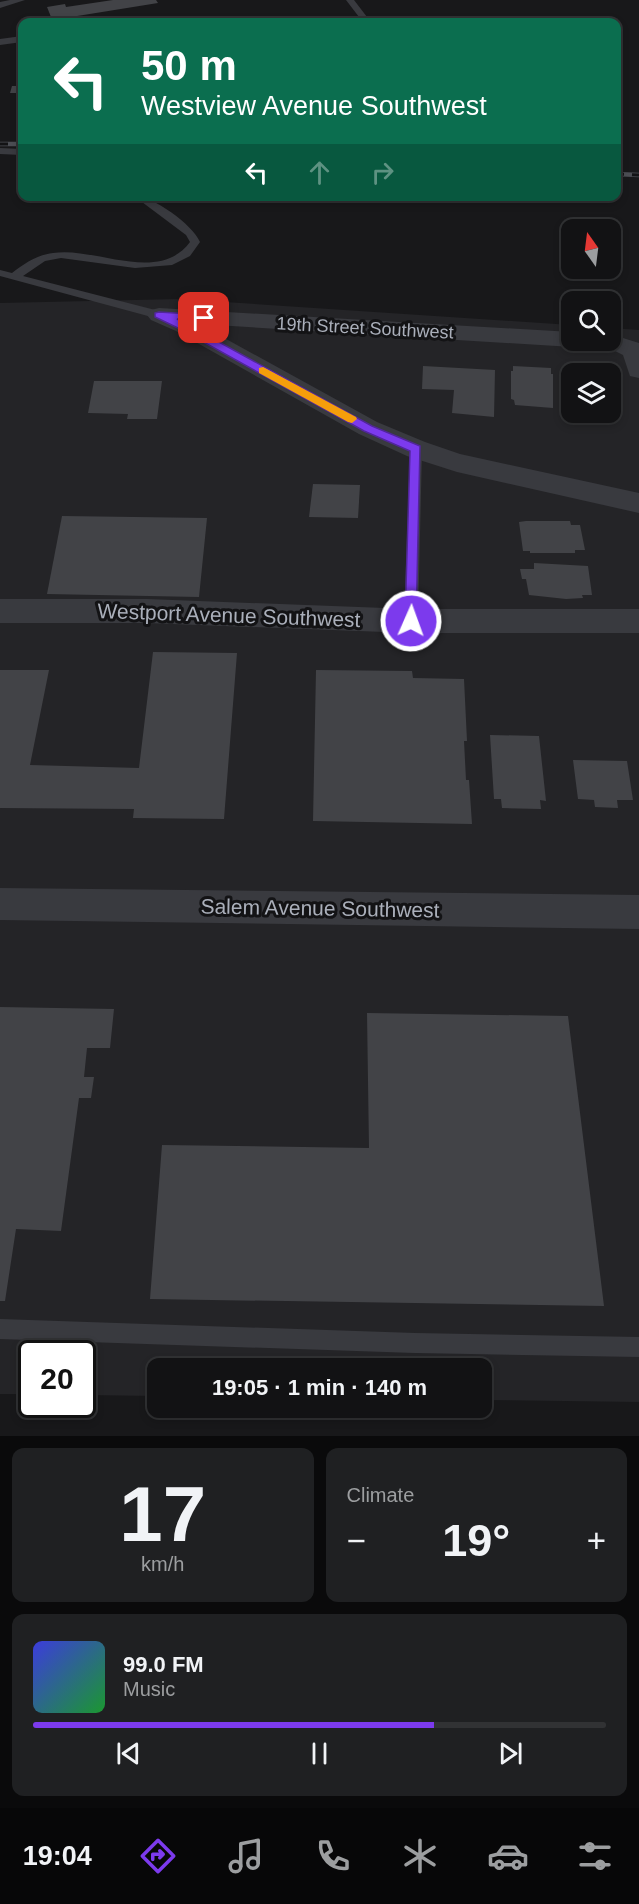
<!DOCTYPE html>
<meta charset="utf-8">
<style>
body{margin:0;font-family:Helvetica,sans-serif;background:#1f2022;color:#f1f3f6;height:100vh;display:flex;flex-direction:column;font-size:22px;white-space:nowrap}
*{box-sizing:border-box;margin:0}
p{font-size:20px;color:#9c9ea0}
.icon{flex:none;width:33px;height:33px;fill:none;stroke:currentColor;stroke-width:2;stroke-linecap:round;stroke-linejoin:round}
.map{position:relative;height:1436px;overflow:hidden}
.details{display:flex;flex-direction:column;gap:12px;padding:12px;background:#0a0a0b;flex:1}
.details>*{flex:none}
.hud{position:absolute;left:18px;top:18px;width:603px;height:183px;border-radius:12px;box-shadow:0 3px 9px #0003,0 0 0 2px #313234;background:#0b6e4f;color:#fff;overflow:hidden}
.needle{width:39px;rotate:346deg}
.fabs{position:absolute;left:561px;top:219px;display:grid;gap:12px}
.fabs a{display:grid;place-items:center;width:60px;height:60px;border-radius:12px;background:#121214;box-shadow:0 3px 9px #0003,0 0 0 2px #313234;font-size:30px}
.speed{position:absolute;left:18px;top:1340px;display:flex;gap:12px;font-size:30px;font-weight:700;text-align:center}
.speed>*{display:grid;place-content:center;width:78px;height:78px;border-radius:50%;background:#121214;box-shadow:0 3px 9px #0003,0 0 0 2px #313234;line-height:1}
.speed .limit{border:3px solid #111;border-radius:9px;background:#fff;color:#111}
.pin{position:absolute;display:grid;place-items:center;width:51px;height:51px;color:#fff;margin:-26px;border-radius:12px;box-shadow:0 3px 9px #0006}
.me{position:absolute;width:66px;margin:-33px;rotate:2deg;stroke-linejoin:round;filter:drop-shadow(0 0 4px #0008)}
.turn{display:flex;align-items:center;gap:21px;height:126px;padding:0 24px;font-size:27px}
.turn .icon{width:78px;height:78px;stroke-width:2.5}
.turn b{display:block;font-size:42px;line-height:51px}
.lanes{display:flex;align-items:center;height:57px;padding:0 24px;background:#0003;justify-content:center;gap:30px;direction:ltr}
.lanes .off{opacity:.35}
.big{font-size:45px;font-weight:700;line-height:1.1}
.details .tile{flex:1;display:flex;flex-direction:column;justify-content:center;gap:9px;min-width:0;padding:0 21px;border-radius:12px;background:#1f2022}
.details .dial{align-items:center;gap:0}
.dial b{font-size:78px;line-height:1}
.song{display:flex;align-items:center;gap:18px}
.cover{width:72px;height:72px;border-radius:9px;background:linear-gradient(135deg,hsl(240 70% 55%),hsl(130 70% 35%))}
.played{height:6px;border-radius:3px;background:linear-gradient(90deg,#7c3aed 70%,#313234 70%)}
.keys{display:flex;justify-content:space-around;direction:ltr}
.heat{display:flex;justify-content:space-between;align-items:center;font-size:33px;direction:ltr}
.details .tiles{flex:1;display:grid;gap:12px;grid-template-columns:1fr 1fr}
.tile:last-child{grid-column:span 2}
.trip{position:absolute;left:147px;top:1358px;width:345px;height:60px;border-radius:12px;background:#121214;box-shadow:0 3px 9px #0003,0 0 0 2px #313234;font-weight:700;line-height:60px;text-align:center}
.tabs{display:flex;height:96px;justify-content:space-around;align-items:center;background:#070708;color:#9c9ea0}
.tabs .icon{width:42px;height:42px}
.tabs .current{color:#7c3aed}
.tabs b{font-size:27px;color:#f1f3f6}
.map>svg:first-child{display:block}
</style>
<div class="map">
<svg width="639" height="1436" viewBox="0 0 639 1436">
<rect width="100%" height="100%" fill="#18181a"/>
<path fill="#242427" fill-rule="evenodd" d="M 179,299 L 571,325 L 572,340 L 610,340 L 611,328 L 639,330 L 639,1402 L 482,1400 L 482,1368 L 158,1368 L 157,1396 L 83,1395 L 82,1353 L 32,1353 L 31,1394 L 0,1394 L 0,303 ZM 572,374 L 610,374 L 610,412 L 572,412 Z"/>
<g fill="#424347">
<path d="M 113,0 L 156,0 L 158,3 L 71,17 L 72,20 L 59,22 L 53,22 L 47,7 L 65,4 L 66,7 Z"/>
<path d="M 12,86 L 22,86 L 22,93 L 10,93 Z"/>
<path d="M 423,366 L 495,370 L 494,417 L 452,413 L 454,390 L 422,389 Z"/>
<path d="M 513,366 L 551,368 L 551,374 L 553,374 L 553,408 L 515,405 L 514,400 L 511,399 L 511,371 L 513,371 Z"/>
<path d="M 94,381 L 162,381 L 157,419 L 127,419 L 128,414 L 88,413 Z"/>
<path d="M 313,484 L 360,485 L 358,518 L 309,517 Z"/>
<path d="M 62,516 L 207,518 L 199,597 L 47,594 Z"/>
<path d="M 526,521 L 570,521 L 571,525 L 580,525 L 585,550 L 575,550 L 575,553 L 530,553 L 530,551 L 523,551 L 519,522 Z"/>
<path d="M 534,563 L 588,566 L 592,595 L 582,595 L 583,598 L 566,599 L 529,595 L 526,579 L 522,579 L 520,569 L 534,569 Z"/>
<path d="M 153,652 L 237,653 L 224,819 L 133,818 L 134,809 L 0,808 L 0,670 L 49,670 L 30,765 L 139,768 Z"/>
<path d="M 316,670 L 412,671 L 413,678 L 464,679 L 467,741 L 464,741 L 466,780 L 469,780 L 472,824 L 313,821 Z"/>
<path d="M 490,735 L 539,736 L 546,801 L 540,800 L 541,809 L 502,808 L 501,799 L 494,799 Z"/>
<path d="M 573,760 L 627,761 L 633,800 L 617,800 L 618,808 L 595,807 L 594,800 L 578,799 Z"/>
<path d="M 0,1007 L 114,1009 L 110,1048 L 87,1048 L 84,1077 L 94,1077 L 91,1098 L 79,1098 L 61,1231 L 16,1229 L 5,1301 L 0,1301 Z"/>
<path d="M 367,1013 L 568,1016 L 604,1306 L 150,1299 L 162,1145 L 369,1148 Z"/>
</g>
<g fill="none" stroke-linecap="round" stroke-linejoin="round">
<g fill="#393a3f" fill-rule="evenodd">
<path d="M 10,0 L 25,0 L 0,8 L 0,2 Z"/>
<path d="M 346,0 L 354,0 L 367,17 L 366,22 L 358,22 L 359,17 Z"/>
<path d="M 142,17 L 145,18 L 145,22 L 122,22 Z"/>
<path d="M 22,36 L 22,42 L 0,45 L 0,39 Z"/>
<path d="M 0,148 L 22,149 L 22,155 L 0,154 Z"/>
<path d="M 134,196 C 153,196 192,224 200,242 L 190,256 L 172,265 L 135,268 L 61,258 L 45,261 L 23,276 L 163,312 L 163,318 L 159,319 L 0,276 L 0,270 L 12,273 C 25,263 37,255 53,253 C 95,246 158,285 190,242 L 186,235 Z"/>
<path d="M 416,445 L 422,449 L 418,621 L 416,625 L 406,625 L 404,621 L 410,449 Z"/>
<path d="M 0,1319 L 415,1333 L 639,1337 L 639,1357 L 415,1353 L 0,1339 Z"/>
</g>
<g fill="#393a3f" fill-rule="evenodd">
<path d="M 159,308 L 572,332 L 572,340 L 610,340 L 610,334 L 639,343 L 639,378 L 630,376 L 623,355 L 613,350 L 605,349 L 199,324 L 377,422 L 425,442 L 460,454 L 639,493 L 639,513 L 457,472 L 407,456 L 359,434 L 176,331 L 151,320 L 147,315 L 151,310 Z"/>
<path d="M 0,599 L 147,599 L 411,609 L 639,609 L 639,633 L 411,633 L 147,623 L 0,623 Z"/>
<path d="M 0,888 L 639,895 L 639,929 L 0,920 Z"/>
</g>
<g stroke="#4c4e54" stroke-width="4.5">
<g id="rail">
<path d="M 0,144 L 22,144"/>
<path d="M 616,174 L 639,175"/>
</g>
</g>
<use href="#rail" stroke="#131315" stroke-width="3" stroke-dasharray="8" stroke-linecap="butt"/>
</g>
<path fill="#7c3aed" stroke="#51269a" stroke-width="1.5" d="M 159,312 L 207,315 L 209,318 L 204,321 L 177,319 L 372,426 L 420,446 L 416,625 L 411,626 L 405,621 L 410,451 L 364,431 L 180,329 L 155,317 L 155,313 Z"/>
<path fill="#f59e0b" d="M 263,367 L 356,417 L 357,419 L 352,423 L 348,422 L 259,373 L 259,368 Z"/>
<g text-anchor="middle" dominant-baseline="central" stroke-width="6" stroke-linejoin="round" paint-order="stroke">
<g font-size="18" fill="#aaafba" stroke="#131315">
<text transform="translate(365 328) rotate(3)">19th Street Southwest</text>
</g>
<g font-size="21" fill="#aaafba" stroke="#131315">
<text transform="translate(229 615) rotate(2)">Westport Avenue Southwest</text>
<text transform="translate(320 908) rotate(1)">Salem Avenue Southwest</text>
</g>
</g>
</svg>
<div class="fabs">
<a><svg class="needle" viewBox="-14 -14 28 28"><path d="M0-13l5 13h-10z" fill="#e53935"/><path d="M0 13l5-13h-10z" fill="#9c9ea0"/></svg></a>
<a><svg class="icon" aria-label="search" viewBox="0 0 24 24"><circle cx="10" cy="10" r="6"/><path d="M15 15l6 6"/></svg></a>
<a><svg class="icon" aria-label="layers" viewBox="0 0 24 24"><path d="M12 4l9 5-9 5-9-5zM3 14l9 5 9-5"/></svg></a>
</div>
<div class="speed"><div class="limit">20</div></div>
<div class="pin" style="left:204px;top:318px;background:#d93025"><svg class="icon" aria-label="arrive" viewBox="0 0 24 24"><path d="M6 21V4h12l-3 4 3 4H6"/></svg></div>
<svg class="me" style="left:411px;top:621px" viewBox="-20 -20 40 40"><circle r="17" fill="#7c3aed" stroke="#fff" stroke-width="3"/><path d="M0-11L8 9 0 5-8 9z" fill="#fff"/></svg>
<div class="trip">19:05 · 1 min · 140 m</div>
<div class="hud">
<div class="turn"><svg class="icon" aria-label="left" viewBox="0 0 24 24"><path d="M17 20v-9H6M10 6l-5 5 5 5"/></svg><div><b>50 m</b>Westview Avenue Southwest</div></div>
<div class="lanes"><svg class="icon" aria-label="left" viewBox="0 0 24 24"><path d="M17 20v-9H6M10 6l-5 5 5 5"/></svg><svg class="icon off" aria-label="ahead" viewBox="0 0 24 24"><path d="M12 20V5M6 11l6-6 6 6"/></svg><svg class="icon off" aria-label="right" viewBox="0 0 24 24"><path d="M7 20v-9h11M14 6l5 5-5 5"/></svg></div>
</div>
</div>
<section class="details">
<div class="tiles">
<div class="tile dial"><b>17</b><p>km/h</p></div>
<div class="tile"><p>Climate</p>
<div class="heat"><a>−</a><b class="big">19°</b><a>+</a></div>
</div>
<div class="tile">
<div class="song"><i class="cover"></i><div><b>99.0 FM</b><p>Music</p></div></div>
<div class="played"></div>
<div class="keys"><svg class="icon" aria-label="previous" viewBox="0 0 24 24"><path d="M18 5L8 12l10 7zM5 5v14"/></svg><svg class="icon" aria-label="pause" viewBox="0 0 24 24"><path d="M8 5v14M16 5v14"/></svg><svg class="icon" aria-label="next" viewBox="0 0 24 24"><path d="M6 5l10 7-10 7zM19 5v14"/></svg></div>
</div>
</div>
</section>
<nav class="tabs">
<b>19:04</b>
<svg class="icon current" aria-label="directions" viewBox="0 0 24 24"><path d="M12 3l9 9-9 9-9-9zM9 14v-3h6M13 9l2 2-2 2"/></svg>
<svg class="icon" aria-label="music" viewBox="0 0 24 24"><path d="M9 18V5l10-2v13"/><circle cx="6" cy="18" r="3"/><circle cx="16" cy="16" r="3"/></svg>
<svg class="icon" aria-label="phone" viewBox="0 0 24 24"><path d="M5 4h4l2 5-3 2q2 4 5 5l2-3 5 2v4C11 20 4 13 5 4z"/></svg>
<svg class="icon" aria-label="climate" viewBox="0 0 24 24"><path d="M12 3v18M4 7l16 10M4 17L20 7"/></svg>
<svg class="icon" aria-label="car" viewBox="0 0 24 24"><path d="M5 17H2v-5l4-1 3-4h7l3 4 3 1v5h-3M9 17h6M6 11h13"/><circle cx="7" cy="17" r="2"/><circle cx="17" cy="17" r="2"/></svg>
<svg class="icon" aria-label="filters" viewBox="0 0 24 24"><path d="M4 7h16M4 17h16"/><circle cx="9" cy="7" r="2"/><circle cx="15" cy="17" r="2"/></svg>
</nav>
